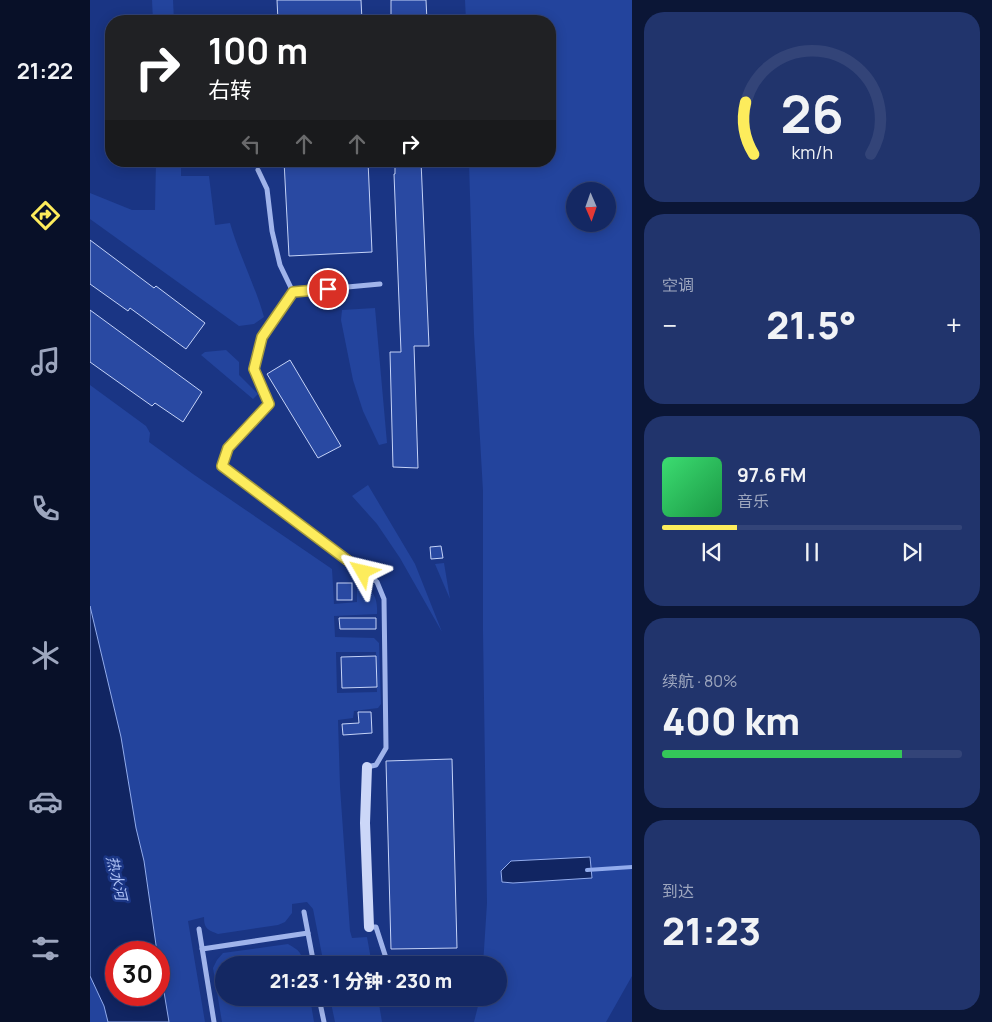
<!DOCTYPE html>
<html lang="zh">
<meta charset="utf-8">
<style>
body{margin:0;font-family:Manrope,"Noto Sans SC",sans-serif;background:#21346c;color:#f1f3f6;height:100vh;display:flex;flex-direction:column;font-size:19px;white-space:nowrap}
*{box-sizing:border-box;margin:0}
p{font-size:16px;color:#9da6be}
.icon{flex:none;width:28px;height:28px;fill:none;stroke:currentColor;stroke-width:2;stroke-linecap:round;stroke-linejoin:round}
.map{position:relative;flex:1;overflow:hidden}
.drawer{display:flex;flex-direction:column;gap:12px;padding:12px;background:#0b1636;width:360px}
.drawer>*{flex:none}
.guide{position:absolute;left:15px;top:15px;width:451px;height:152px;border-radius:20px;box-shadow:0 2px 12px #0003,0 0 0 1px #334478;background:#202124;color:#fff;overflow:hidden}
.needle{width:32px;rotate:178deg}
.fabs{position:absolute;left:476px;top:182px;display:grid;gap:10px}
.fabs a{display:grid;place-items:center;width:50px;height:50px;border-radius:50%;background:#142863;box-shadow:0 2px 12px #0003,0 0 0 1px #334478;font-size:25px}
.speed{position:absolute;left:15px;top:941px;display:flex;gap:10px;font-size:25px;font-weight:700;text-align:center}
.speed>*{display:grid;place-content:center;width:65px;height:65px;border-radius:50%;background:#142863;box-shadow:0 2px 12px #0003,0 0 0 1px #334478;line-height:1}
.speed .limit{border:8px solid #d22;background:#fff;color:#111}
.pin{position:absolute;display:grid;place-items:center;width:42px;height:42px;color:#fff;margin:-21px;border:2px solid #fff;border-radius:50%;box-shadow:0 1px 5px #0007}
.me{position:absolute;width:55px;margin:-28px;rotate:307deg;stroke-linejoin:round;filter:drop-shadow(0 0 4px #0008)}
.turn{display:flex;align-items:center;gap:18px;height:105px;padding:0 20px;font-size:22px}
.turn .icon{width:65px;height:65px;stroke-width:2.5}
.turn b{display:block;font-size:35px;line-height:42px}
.lanes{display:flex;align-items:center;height:48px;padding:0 20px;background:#0003;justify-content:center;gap:25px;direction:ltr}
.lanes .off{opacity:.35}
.big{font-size:38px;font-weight:800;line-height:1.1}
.drawer .tile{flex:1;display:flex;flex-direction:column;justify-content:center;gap:8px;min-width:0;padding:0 18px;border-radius:20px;background:#21346c}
.drawer .dial{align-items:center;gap:0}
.dial svg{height:130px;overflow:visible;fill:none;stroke:#334478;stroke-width:7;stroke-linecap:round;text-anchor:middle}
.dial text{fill:#f1f3f6;stroke:none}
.song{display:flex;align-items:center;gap:15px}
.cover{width:60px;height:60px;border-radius:8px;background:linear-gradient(135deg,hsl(140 70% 55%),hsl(140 70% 35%))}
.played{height:5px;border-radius:2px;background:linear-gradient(90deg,#fdec5c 25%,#334478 25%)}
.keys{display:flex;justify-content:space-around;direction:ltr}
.heat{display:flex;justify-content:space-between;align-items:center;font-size:28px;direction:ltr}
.charge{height:8px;border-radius:4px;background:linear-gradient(90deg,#34c759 80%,#334478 0)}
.trip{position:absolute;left:125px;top:956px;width:292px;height:50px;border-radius:25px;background:#142863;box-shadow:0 2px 12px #0003,0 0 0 1px #334478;font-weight:800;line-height:50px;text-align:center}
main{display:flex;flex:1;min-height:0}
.menu{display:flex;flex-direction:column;width:90px;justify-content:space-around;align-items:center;background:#081028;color:#9da6be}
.menu .icon{width:35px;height:35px}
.menu .active{color:#fdec5c}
.menu b{font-size:22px;color:#f1f3f6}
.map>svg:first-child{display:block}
</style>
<main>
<nav class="menu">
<b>21:22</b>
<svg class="icon active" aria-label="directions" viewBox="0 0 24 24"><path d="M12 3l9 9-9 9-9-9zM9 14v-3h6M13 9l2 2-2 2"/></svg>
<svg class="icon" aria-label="music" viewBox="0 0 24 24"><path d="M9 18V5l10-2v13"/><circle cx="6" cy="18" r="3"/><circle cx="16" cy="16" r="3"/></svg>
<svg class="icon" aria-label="phone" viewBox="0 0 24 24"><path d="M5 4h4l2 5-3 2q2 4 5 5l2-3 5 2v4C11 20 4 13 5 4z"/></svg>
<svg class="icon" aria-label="climate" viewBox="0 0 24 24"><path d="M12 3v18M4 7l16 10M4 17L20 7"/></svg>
<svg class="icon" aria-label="car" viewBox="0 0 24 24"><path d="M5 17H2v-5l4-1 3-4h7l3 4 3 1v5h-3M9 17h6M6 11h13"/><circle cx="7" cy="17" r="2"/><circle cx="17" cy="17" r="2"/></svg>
<svg class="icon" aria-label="filters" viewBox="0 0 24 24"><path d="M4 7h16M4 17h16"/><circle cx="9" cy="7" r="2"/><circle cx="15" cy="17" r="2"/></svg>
</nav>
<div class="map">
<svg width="542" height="1022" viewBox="0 0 542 1022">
<rect width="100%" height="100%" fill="#1a3584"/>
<g fill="#23449d" fill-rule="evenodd">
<path d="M 62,0 L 83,0 L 84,21 L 63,21 Z"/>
<path d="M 375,0 L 542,0 L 542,976 L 516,1022 L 384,1022 L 390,998 L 409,998 L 409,965 L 393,965 L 397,903 L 393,631 L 393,491 L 384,334 L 379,161 L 460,161 L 460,21 L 376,21 ZM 485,191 L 518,191 L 518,224 L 485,224 Z"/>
<path d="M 66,161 L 91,161 L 91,176 L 119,176 L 125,225 L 140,223 C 149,255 165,285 174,317 L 164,324 L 149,326 L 0,219 L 0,193 L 42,210 L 65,210 Z"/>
<path d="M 285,308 L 297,443 L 289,445 L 273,411 L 263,380 L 251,320 L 252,310 Z"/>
<path d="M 136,350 L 149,362 L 149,375 L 168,394 L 163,399 L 111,355 L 115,352 Z"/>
<path d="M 0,385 L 56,426 L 60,433 L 59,442 L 103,474 L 242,569 L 244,604 L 267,602 L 267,580 C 282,590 288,595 287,614 L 244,616 L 245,637 L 284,638 L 289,643 L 291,704 L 288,708 L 264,711 L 263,718 L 248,720 L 250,787 L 260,931 L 262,938 L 277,937 L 282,965 L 234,965 L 223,909 L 217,902 L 202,904 L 202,913 L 195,922 L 188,925 L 128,934 C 118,930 114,929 114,917 L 98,921 L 115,1022 L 79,1022 L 70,968 L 69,952 L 67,952 L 54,861 L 46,828 L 31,737 L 0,606 ZM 246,652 L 286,652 L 287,692 L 247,693 Z"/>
<path d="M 278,485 L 325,564 L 352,632 L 310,558 L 287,524 L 262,496 Z"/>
<path d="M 354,563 L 360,599 L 345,564 Z"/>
<path d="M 198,944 C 209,950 212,953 214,965 L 134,965 L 134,998 L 220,998 L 224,1022 L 132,1022 L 123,968 L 127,960 L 133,953 Z"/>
<path d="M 0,976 L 14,1006 L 18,1022 L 0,1022 Z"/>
<path d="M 240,998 L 288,998 L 292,1022 L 245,1022 Z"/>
</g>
<g fill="#112562" stroke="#92aced">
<path d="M 0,606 L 31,737 L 46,828 L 54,861 L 67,952 L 26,952 L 26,995 L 69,995 L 69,962 L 79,1022 L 18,1022 L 14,1006 L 0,976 Z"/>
<path d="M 500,857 L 502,878 L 423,883 L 412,882 L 411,871 L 421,861 Z"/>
</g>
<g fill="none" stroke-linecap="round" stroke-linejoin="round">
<path stroke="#92aced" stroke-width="4" d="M 497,870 L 542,867"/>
</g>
<g fill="#2949a2" stroke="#c5d3f8">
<path d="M 187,0 L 271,0 L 272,21 L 188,21 Z"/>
<path d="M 301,0 L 336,0 L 337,21 L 301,21 Z"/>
<path d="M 194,161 L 278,161 L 282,252 L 199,256 Z"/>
<path d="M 305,161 L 331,161 L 339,346 L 324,346 L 328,468 L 303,467 L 300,352 L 311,352 L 304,174 L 305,174 Z"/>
<path d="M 0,240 L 64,288 L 66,286 L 115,323 L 96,349 L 40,308 L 38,311 L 0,284 Z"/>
<path d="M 0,310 L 112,392 L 93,422 L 65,403 L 62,406 L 0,362 Z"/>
<path d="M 200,360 L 251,446 L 228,458 L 177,374 Z"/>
<path d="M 351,546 L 353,558 L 341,559 L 340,547 Z"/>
<rect x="247" y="583" width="15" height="17"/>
<path d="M 249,618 L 286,618 L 286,629 L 250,629 Z"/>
<path d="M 286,656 L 287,687 L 252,688 L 251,657 Z"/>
<path d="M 268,712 L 281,712 L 282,733 L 253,735 L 252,724 L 269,723 Z"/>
<path d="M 362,759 L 367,948 L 301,949 L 296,761 Z"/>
</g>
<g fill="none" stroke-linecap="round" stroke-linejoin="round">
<g stroke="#a0b4eb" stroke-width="5">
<path d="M 168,170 L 177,189 L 182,231 L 190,265 L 203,292 L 290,284"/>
<path d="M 203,292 L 172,337 L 165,369 L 179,404 L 139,448 L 132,466 L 287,582 L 294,599 L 296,748 L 286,765 L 277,767"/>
<path d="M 214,912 L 224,965"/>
<path d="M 279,927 L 286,927 L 296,958"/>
<path d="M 109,929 L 124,1022"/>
<path d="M 112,949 L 218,933"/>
<path d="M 229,998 L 234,1022"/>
</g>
<path stroke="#ccd7f8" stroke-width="10" d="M 277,767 L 275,823 L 279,927"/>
</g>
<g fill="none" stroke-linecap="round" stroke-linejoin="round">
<g stroke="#a4993c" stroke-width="12">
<path id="route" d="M 238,289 L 203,292 L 172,337 L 164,369 L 179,404 L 138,448 L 132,466 L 273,572"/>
</g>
<use href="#route" stroke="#fdec5c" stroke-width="9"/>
</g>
<g text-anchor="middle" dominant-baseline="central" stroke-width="5" stroke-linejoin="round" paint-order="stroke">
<g font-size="15" font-style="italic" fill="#abbff3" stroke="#1a3584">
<text transform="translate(27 878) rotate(77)">热水河</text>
</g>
</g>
</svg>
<div class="fabs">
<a><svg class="needle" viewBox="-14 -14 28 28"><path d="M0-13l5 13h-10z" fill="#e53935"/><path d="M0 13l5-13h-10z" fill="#9da6be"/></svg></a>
</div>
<div class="speed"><div class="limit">30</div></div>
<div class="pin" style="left:238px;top:289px;background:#d93025"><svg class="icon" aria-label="arrive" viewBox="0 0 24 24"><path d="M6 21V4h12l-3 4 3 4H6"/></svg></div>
<svg class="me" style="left:273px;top:572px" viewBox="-20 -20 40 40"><path d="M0-17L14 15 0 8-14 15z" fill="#fdec5c" stroke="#fff" stroke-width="4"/></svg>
<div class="trip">21:23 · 1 分钟 · 230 m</div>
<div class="guide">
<div class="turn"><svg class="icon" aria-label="right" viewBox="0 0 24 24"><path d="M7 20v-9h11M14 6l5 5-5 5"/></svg><div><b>100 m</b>右转</div></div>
<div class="lanes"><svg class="icon off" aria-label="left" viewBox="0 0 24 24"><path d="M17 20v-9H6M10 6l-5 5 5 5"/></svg><svg class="icon off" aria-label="ahead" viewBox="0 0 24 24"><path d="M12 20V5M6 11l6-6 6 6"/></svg><svg class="icon off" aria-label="ahead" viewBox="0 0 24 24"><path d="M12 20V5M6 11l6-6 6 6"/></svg><svg class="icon" aria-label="right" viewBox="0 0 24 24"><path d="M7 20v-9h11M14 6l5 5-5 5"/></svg></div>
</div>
</div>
<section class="drawer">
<div class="tile dial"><svg viewBox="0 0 100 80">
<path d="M14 69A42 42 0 1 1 86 69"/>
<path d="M14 69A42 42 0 0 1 9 37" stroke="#fdec5c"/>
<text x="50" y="56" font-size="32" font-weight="700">26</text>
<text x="50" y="72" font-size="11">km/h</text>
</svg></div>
<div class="tile"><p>空调</p>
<div class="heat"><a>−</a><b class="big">21.5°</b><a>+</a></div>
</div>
<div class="tile">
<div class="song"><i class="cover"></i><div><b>97.6 FM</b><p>音乐</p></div></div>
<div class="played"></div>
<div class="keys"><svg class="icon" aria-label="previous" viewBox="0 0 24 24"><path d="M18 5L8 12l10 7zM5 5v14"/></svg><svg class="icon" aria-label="pause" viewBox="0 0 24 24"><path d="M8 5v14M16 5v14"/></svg><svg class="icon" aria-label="next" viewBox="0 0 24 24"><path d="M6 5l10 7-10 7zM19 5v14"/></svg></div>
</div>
<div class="tile"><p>续航 · 80%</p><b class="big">400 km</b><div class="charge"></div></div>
<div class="tile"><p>到达</p><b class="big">21:23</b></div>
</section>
</main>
